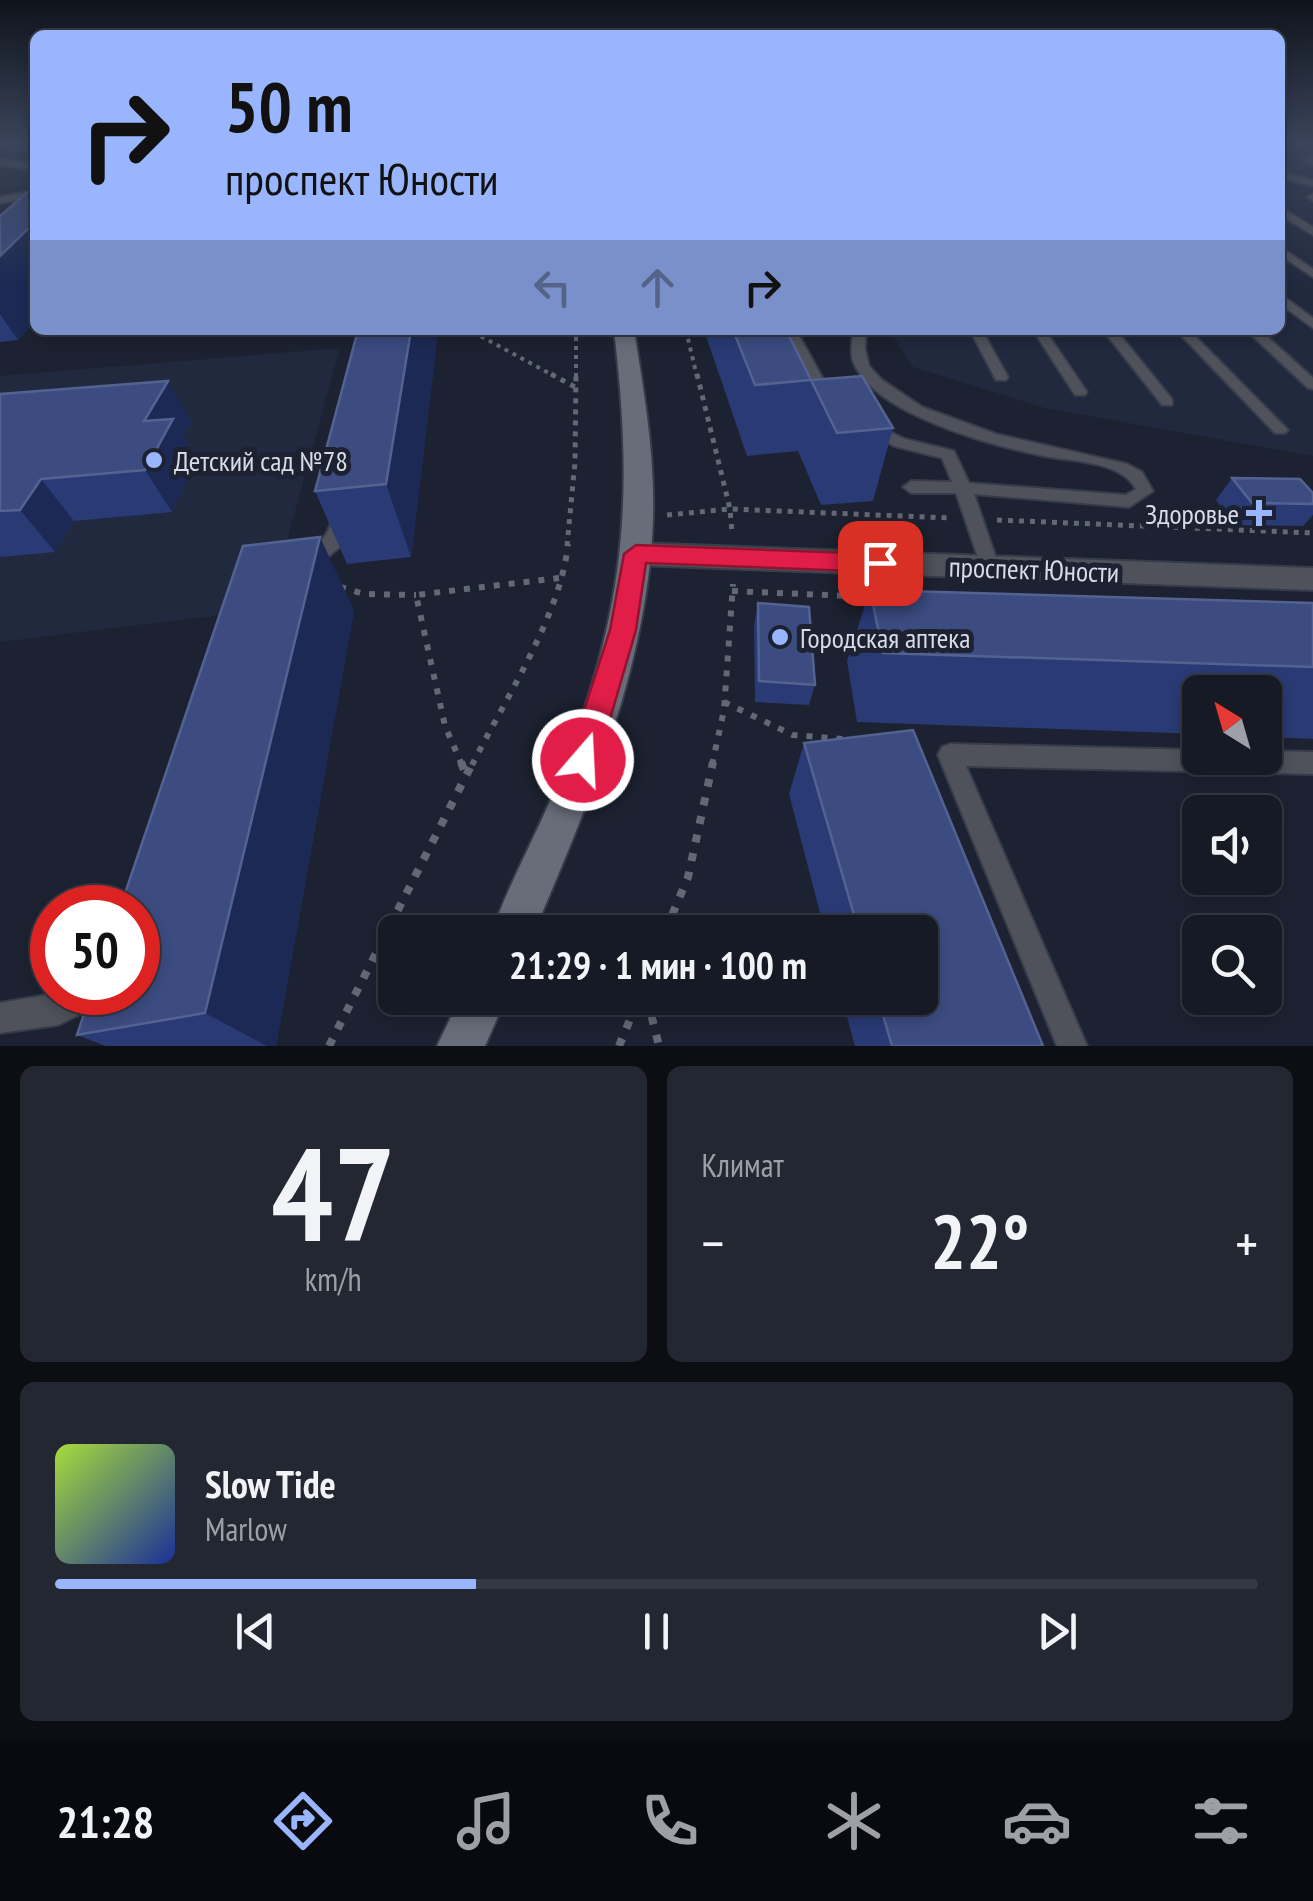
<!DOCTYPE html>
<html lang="ru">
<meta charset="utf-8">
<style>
body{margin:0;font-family:"PT Sans Narrow",sans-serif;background:#222732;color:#f1f3f6;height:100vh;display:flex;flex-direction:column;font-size:38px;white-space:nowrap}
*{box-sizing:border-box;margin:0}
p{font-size:32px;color:#9da1a7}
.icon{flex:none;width:55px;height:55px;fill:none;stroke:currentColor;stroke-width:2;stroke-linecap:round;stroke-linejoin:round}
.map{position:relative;height:1046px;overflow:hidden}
.drawer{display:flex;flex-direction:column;gap:20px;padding:20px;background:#0c0e14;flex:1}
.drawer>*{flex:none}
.hud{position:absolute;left:30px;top:30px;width:1255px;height:305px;border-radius:15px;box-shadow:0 5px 15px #0003,0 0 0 2px #343842;background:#99b5fd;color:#111;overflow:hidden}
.needle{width:65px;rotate:323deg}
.controls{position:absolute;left:1182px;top:675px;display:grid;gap:20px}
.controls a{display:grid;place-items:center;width:100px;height:100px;border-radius:15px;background:#151a25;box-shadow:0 5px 15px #0003,0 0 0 2px #343842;font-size:50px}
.speed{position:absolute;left:30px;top:885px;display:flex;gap:20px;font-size:50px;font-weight:700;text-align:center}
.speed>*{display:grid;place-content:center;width:130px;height:130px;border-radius:50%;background:#151a25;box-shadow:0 5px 15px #0003,0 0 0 2px #343842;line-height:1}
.speed .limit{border:15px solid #d22;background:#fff;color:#111}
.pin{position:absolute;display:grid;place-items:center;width:85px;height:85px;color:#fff;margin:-42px;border-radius:20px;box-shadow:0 5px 15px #0006}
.me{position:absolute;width:110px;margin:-55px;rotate:19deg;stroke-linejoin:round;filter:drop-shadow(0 0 8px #0008)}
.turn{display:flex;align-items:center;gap:35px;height:210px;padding:0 30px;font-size:45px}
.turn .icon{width:130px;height:130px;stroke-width:2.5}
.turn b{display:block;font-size:70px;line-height:85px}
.lanes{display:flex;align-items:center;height:95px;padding:0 30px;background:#0003;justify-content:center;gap:50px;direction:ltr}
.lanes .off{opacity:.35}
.big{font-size:75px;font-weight:700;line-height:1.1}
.drawer .card{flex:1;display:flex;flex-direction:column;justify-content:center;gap:15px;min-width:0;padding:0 35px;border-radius:15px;background:#222732}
.drawer .dial{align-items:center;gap:0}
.dial b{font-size:130px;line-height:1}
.song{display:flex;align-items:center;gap:30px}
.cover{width:120px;height:120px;border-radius:15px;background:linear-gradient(135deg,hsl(80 70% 55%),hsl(230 70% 35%))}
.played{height:10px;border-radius:5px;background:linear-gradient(90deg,#99b5fd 35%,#343842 35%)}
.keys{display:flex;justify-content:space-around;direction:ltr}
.heat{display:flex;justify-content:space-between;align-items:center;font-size:55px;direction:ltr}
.drawer .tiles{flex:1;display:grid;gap:20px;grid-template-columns:1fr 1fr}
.card:last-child{grid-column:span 2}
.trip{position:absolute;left:378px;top:915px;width:560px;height:100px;border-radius:15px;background:#151a25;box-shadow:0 5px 15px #0003,0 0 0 2px #343842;font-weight:700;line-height:100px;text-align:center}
.menu{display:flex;height:160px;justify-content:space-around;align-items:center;background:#080a0f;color:#9da1a7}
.menu .icon{width:70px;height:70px}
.menu .active{color:#99b5fd}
.menu b{font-size:45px;color:#f1f3f6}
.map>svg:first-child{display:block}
</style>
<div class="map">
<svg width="1313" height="1046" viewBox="0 0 1313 1046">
<rect width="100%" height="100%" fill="#1c2231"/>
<g fill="#21293e">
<path d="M 1313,148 L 1313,456 L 1045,408 L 913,367 L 889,330 L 1280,330 L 1280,160 Z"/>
<path d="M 340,348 L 286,544 L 241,549 L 219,615 L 0,642 L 0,376 Z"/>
</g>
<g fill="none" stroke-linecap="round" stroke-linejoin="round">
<g stroke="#363c4a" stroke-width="4">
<g id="service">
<path d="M 1313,155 L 1313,165 L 1304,160 Z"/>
<path d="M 0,159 L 35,164 L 35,170 L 0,165 Z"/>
<path d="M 1280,172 L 1313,180 L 1313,186 L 1280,178 Z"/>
<path d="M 35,191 L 35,197 L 0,203 L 0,197 Z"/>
<path d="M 1312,194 L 1313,194 L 1313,201 L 1307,197 Z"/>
<path d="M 1280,207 L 1313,227 L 1313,235 L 1280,215 Z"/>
<path d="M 1280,247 L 1313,269 L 1313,277 L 1280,255 Z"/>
<path d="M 1280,294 L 1313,318 L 1313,328 L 1280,304 Z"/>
<path d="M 784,330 L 796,330 L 834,399 L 832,402 L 827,403 L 820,399 Z"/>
<path d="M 854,330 L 866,330 L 865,349 L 869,366 L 882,380 L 922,407 L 996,434 L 1127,464 L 1142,472 L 1153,491 L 1129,507 L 974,494 L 999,567 L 997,572 L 983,572 L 956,493 L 911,493 L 903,487 L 911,481 L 952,482 L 942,458 L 894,446 L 867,432 L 864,429 L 867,426 L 877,426 L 905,439 L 954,451 L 969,483 L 1126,495 L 1136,489 C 1120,460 1072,462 1044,456 C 994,446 872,414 853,361 C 850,351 852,340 854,330 Z"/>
<path d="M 970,330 L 982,330 L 1008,377 L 1006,380 L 996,380 Z"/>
<path d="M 1033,330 L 1045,330 L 1087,392 L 1085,395 L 1075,395 Z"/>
<path d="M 1103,330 L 1116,330 L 1172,399 L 1172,405 L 1162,405 Z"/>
<path d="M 1176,330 L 1189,330 L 1285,427 L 1288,430 L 1285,433 L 1275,433 Z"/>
<path d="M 1246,330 L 1260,330 L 1313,378 L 1313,389 L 1308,388 Z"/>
<path d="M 342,510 L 351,516 L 342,545 L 317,566 L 303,566 L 301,561 C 316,540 326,545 333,516 Z"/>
<path d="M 950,744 L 1200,750 L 1200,758 L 1265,758 L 1265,751 L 1313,752 L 1313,774 L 966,766 L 1087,1046 L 1057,1046 L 938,755 L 942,747 Z"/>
<path d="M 63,992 L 109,992 L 105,1002 L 58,1025 L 0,1033 L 0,1003 Z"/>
</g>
</g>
<g stroke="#363c4a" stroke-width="4">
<path id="tertiary" d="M 636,543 L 1313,568 L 1313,590 L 636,565 L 626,561 L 622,554 L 626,547 Z"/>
</g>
<g stroke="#363c4a" stroke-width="4">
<g id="secondary">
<path d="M 614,330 L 634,330 C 644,392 655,455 653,519 C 648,665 590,800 534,932 L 492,932 C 510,880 539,831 559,779 C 624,613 635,506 614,330 Z"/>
<path d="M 460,998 L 506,998 L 485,1046 L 437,1046 Z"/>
</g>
</g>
<g stroke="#626875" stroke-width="4" stroke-dasharray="4 5" stroke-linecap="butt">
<path d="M 469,330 L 576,331"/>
<path d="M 686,330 L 697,377"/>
<path d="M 473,332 L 556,377"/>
<path d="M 576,377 L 576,330"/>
</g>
<g stroke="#626875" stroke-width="5" stroke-dasharray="5 6" stroke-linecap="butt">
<path d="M 551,374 L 575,387"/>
<path d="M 697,374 L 730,509 L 732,533"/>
<path d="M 667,515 L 730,509 L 951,518"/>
<path d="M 997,520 L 1313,533"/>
<path d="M 567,546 L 575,462 L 576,374"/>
</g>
<g stroke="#626875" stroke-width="6" stroke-dasharray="6 9" stroke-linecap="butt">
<path d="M 340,587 L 364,594 L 416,595"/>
<path d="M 732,591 L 874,597"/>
<path d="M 724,702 L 793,735 L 843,739"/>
<path d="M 462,765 L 445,726 L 416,595 L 559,578"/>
<path d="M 472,765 C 504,701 561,615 568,544"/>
<path d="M 712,765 L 724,710 L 733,584"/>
</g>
<g stroke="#626875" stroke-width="8" stroke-dasharray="8 11" stroke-linecap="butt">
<path d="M 461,762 L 466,775"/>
<path d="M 665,932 L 688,877 L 713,762"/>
<path d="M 647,998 L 659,1046"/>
<path d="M 329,1046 L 473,762"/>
<path d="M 619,1046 L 639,998"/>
</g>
<use href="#service" fill="#4f525a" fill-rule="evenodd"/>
<use href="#tertiary" fill="#4f525a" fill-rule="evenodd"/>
<use href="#secondary" fill="#686d7a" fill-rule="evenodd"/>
</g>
<g fill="#293a75">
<path d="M 0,142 L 35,142 L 35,154 L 0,150 Z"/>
<path d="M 35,186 L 35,321 L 18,340 L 0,342 L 0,216 Z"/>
<path d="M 358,330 L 438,330 L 411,557 L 347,564 L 315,491 Z"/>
<path d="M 704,330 L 786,330 L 811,380 L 893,428 L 873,501 L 821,505 L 798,451 L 747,456 Z"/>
<path d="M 0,394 L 191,422 L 183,436 L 197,460 L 172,512 L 74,521 L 55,552 L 0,557 Z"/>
<path d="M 1232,478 L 1313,493 L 1313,515 L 1303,526 L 1235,525 L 1216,500 Z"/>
<path d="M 870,590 L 1313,603 L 1313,739 L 1265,737 L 1265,692 L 1200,692 L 1200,734 L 857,722 L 847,661 Z"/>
<path d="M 758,603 L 815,685 L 809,705 L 755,702 L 754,625 Z"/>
<path d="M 354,610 L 276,1046 L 106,1046 L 77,1035 Z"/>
<path d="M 804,743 L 1043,1046 L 855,1046 L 842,998 L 920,998 L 920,932 L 825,932 L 789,794 Z"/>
</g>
<g fill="#1c2954">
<path d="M 35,222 L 35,321 L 18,340 L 0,314 L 0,256 Z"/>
<path d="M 411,330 L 438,330 L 411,557 L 386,484 Z"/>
<path d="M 168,381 L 191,422 L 183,436 L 197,460 L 172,512 L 145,470 L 144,421 Z"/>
<path d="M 41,479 L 74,521 L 55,552 L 20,510 Z"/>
<path d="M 320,537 L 354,610 L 276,1046 L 267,1046 L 205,1013 Z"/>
</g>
<g fill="#3c4c81" stroke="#546291" stroke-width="2.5">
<path d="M 35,186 L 35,222 L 0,256 L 0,216 Z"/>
<path d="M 358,330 L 411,330 L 386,484 L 315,491 Z"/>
<path d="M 733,330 L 786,330 L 811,380 L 755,385 Z"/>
<path d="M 862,376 L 893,428 L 837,433 L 811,380 Z"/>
<path d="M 168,381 L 144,421 L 173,419 L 145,470 L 41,479 L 20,510 L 0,511 L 0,394 Z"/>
<path d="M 1232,478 L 1300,479 L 1313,493 L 1313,504 L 1252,503 Z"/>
<path d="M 320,537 L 205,1013 L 77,1035 L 91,992 L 138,992 L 138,908 L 120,908 L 243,546 Z"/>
<path d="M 870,590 L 1313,603 L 1313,667 L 883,653 Z"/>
<path d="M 758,603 L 809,607 L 815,685 L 759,681 Z"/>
<path d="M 913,730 L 1043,1046 L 892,1046 L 878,998 L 920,998 L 920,932 L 859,932 L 804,743 Z"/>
</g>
<linearGradient id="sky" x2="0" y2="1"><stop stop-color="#0f131b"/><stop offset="0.49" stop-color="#3a445a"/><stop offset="1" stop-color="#3a445a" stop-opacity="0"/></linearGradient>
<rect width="1313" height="289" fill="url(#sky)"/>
<path fill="#e11d48" stroke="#92132f" stroke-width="2.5" d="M 636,545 L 880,554 L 893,563 L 880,572 L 646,563 L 636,630 L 598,760 L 593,770 L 583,774 L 572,770 L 568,760 L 610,630 L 624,554 Z"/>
<g fill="#99b5fd" stroke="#1c2231" stroke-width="4">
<circle cx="154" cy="460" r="10"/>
<path d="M1254 498h10v10h10v10h-10v10h-10v-10h-10v-10h10z"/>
<circle cx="780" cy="637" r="10"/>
</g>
<g text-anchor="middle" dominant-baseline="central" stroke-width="10" stroke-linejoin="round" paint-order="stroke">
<g font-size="28" fill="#d8dce7" stroke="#1c2231" text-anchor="start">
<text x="174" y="460">Детский сад №78</text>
<text x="1239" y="513" text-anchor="end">Здоровье</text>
<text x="800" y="637">Городская аптека</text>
</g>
<g font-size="28" fill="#d8dce7" stroke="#1c2231">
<text transform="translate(1034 569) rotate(2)">проспект Юности</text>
</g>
</g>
</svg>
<div class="controls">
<a><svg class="needle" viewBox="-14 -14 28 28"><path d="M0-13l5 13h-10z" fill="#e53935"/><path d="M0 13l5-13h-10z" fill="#9da1a7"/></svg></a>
<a><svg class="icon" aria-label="sound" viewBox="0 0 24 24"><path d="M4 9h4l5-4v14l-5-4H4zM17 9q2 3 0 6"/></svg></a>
<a><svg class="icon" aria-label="search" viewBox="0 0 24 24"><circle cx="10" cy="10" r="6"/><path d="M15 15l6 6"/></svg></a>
</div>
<div class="speed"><div class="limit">50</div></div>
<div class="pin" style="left:880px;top:563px;background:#d93025"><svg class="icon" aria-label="arrive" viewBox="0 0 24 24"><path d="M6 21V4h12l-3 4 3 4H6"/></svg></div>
<svg class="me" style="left:583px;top:760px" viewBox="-20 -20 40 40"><circle r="17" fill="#e11d48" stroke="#fff" stroke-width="3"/><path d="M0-11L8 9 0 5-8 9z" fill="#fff"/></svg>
<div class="trip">21:29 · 1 мин · 100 m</div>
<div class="hud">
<div class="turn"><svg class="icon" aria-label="right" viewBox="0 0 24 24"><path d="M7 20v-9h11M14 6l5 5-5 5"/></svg><div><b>50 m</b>проспект Юности</div></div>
<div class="lanes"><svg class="icon off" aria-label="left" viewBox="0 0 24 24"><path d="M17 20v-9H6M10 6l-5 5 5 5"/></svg><svg class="icon off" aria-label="ahead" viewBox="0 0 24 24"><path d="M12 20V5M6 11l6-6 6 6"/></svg><svg class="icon" aria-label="right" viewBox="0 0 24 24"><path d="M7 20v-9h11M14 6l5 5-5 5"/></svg></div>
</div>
</div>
<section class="drawer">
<div class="tiles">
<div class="card dial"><b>47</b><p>km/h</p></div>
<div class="card"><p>Климат</p>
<div class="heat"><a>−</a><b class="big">22°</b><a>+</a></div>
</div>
<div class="card">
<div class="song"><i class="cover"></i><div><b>Slow Tide</b><p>Marlow</p></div></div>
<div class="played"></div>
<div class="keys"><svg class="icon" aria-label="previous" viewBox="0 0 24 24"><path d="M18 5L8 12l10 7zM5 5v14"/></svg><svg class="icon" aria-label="pause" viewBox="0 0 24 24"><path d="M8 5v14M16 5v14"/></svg><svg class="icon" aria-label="next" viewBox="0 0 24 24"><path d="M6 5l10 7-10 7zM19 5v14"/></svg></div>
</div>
</div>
</section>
<nav class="menu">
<b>21:28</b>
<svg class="icon active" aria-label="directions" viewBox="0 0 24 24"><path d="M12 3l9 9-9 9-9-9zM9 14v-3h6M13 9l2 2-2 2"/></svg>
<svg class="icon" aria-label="music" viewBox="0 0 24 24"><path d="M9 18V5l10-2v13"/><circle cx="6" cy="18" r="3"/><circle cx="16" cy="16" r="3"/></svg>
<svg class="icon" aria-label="phone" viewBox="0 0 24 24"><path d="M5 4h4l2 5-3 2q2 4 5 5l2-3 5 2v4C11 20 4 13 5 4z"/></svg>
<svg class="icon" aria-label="climate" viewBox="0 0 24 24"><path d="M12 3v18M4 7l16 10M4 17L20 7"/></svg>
<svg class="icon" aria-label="car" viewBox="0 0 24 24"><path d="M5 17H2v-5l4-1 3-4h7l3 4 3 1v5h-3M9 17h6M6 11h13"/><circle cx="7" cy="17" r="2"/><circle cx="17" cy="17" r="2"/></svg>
<svg class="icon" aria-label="filters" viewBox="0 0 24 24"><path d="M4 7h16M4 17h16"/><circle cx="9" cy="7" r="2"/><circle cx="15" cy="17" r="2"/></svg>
</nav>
